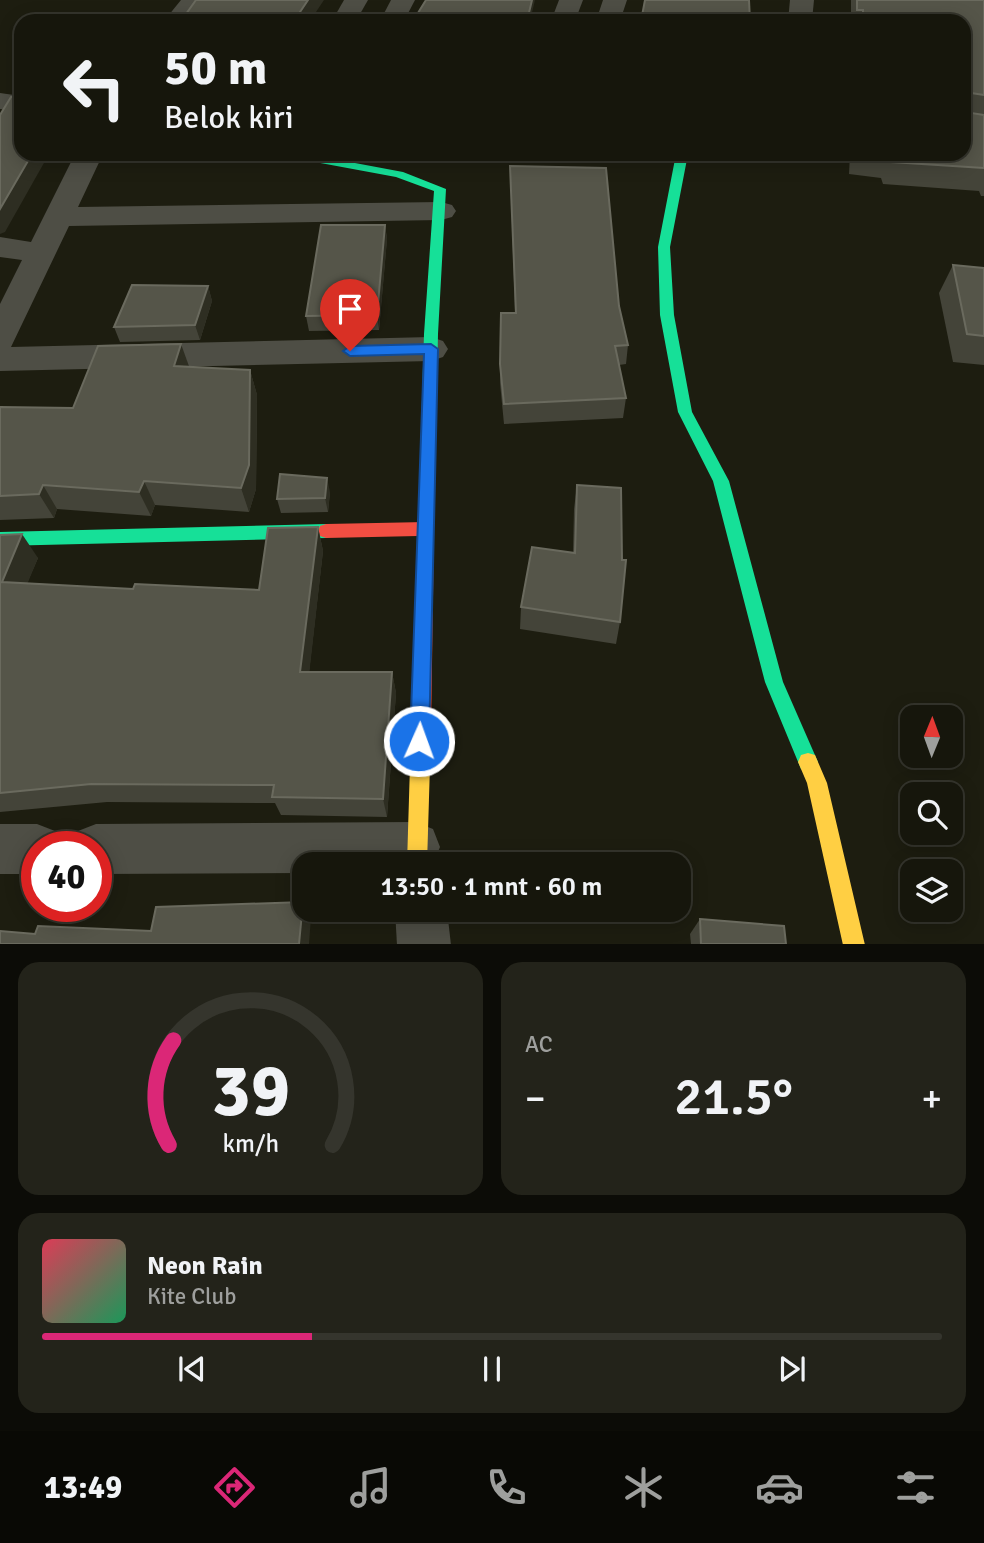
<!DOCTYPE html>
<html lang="id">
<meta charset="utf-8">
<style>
body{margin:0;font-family:Signika,sans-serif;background:#23231a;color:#f1f3f6;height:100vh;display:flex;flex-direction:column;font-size:26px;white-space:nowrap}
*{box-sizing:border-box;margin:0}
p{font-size:23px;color:#9e9f9d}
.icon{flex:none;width:38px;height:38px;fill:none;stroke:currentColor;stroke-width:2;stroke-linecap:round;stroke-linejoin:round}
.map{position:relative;height:944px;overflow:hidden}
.panel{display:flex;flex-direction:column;gap:18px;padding:18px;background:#0c0c07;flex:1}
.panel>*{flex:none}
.guide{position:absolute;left:14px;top:14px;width:957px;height:147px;border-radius:21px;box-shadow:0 4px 18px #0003,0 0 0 2px #35352d;background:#16160c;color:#f1f3f6;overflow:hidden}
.needle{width:46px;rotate:1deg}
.controls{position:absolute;left:900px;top:705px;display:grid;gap:14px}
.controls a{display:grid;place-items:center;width:63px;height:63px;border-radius:14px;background:#16160c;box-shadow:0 4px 18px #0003,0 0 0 2px #35352d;font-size:35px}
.speed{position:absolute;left:21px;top:831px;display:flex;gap:14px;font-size:35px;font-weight:700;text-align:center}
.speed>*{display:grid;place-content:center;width:91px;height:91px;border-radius:50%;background:#16160c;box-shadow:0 4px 18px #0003,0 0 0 2px #35352d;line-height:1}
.speed .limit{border:10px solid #d22;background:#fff;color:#111}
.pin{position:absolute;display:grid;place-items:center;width:60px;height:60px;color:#fff;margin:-72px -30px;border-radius:50% 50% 50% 0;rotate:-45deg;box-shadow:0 0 7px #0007}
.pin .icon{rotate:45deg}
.me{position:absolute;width:77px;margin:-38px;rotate:2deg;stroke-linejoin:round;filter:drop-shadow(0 0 5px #0008)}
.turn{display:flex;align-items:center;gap:24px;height:147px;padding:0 35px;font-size:32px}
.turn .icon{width:91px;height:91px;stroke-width:2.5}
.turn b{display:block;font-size:49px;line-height:60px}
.big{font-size:52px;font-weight:600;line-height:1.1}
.panel .card{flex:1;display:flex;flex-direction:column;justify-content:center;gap:10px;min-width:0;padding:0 24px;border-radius:21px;background:#23231a}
.panel .dial{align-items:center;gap:0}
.dial svg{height:182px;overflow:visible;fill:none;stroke:#35352d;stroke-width:7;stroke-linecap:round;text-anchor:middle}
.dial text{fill:#f1f3f6;stroke:none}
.song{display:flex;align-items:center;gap:21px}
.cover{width:84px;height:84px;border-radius:10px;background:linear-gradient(135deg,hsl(350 70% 55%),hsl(150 70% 35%))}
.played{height:7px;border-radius:4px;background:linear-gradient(90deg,#db2777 30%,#35352d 30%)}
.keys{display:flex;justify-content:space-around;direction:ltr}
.heat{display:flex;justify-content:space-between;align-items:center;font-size:38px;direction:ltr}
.panel .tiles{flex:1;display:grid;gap:18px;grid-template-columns:1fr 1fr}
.card:last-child{grid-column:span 2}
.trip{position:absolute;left:292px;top:852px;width:399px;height:70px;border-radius:21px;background:#16160c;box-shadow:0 4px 18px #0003,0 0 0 2px #35352d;font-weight:600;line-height:70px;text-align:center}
.tab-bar{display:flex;height:112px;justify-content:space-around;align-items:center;background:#090905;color:#9e9f9d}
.tab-bar .icon{width:49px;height:49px}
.tab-bar .active{color:#db2777}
.tab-bar b{font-size:32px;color:#f1f3f6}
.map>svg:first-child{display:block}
</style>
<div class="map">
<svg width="984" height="945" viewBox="0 0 984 945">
<rect width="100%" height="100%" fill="#1d1d10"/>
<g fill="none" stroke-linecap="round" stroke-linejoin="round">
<g fill="#4e4e45" fill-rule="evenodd">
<path d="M 181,0 L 205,0 L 188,21 L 164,21 Z"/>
<path d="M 344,0 L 368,0 L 356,21 L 332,21 Z"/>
<path d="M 391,0 L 415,0 L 404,21 L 380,21 Z"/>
<path d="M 559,0 L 583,0 L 575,21 L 551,21 Z"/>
<path d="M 603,0 L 627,0 L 620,21 L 596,21 Z"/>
<path d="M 790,0 L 814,0 L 812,21 L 788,21 Z"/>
<path d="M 0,93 L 21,96 L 21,112 L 0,109 Z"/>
<path d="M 75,154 L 103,154 L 78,207 L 441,202 L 452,205 L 456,211 L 452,217 L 441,220 L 69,226 L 11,347 L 431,337 L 443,341 L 448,349 L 443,357 L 431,361 L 0,371 L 0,304 L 22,260 L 0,257 L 0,237 L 31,242 Z"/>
<path d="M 415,822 L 433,829 L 440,847 L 433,864 L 304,864 L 304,873 L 96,874 L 96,847 L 71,847 L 78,831 L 96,824 Z"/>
<path d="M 0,824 L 37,824 L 55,831 L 62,847 L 37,847 L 37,874 L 0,874 Z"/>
<path d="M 395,910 L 447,910 L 451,945 L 397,945 Z"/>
</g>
<g fill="#16e098" fill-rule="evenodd">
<path d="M 310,154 L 322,154 L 323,157 L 403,172 L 446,189 L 438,334 L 434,529 L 432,534 L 420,534 L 418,529 L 424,334 L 434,191 L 396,177 L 315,162 Z"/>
<path d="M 676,154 L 688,154 L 670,247 L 674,315 L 692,412 L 729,481 L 783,682 L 818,762 L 815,769 L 808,771 L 801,769 L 765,682 L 713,481 L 678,412 L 660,315 L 658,247 Z"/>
<path d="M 326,524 L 332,526 L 334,531 L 332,536 L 326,538 L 0,546 L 0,532 Z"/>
</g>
<g fill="#ffcf43" fill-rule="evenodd">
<path d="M 421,723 L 428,726 L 431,732 L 427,864 L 407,864 L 411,732 L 414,726 Z"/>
<path d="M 808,753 L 815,755 L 827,783 L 865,945 L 843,945 L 807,783 L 798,762 L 801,755 Z"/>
</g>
<path fill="#f24e42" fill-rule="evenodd" d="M 426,522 L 432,524 L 434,529 L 431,732 L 428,738 L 421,741 L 414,738 L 411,732 L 418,536 L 326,538 L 320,536 L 318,531 L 320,526 L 326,524 Z"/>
</g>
<g fill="#444439">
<path d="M 851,0 L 984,0 L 984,196 L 981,196 L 979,191 L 883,184 L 881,178 L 849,174 L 850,154 L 964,154 L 964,21 L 851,21 Z"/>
<path d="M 510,166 L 619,306 L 628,345 L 626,364 L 619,365 L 626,398 L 623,418 L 504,424 L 500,383 L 501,313 L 515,313 Z"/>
<path d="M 385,225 L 387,239 L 379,330 L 309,331 L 306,316 Z"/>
<path d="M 953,265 L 984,268 L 984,365 L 953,362 L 939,293 Z"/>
<path d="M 208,286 L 212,301 L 200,340 L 120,342 L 114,327 Z"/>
<path d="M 189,367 L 250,370 L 257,395 L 256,489 L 249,512 L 155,505 L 151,516 L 57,509 L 54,518 L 0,520 L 0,407 L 73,408 Z"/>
<path d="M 577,485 L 620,622 L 616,644 L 520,629 L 521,607 L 573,553 L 574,509 Z"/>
<path d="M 330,492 L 328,512 L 281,513 L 277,499 Z"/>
<path d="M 318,527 L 323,551 L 309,672 L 392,672 L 396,693 L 387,817 L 281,815 L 275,803 L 107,802 L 0,812 L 0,535 L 38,558 L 27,583 L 133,589 L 259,590 Z"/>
<path d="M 700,919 L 786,944 L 691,944 L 690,934 Z"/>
</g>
<g fill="#2e2e22">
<path d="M 308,0 L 324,0 L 310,21 L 294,21 Z"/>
<path d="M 532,0 L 535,0 L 530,21 L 528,21 Z"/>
<path d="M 32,154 L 49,154 L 5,232 L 0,234 L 0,209 Z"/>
<path d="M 385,225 L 387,239 L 379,330 L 377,315 Z"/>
<path d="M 208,286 L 212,301 L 200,340 L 195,325 Z"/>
<path d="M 181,344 L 190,369 L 174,366 Z"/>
<path d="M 250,370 L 257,395 L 256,489 L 249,512 L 241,488 Z"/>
<path d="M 327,478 L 330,492 L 328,512 L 325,498 Z"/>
<path d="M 144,481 L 155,505 L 151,516 L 139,492 Z"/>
<path d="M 43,485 L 57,509 L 54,518 L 39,494 Z"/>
<path d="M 318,527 L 323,551 L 307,693 L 300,672 Z"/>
<path d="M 22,534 L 38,558 L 19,604 L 2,582 Z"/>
<path d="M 392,672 L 396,693 L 387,817 L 383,799 Z"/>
<path d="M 303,902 L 304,905 L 304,910 L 307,910 L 311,917 L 309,944 L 299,944 Z"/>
</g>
<g fill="#555549" stroke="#6a6a5e" stroke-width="2">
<path d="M 196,0 L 308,0 L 294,21 L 181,21 Z"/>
<path d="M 426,0 L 532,0 L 528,17 L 525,17 L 523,21 L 413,21 Z"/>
<path d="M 645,0 L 749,0 L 750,21 L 641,21 Z"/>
<path d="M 857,0 L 984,0 L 984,95 L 971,93 L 971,113 L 984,115 L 984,168 L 891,162 L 889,156 L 871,154 L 964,154 L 964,21 L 863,21 L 863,10 L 857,10 Z"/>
<path d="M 21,82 L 21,154 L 32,154 L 0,209 L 0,115 L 11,97 L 16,97 L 17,89 Z"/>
<path d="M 510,166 L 606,168 L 619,306 L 628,345 L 615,346 L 626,398 L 504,404 L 500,364 L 501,313 L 516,313 Z"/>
<path d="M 321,225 L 385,225 L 377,315 L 306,316 Z"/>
<path d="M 953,265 L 984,268 L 984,336 L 967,334 Z"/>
<path d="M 132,285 L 208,286 L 195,325 L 114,327 Z"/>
<path d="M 181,344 L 174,366 L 250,370 L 249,465 L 241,488 L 144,481 L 139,492 L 43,485 L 39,494 L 0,496 L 0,407 L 73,408 L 98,346 Z"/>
<path d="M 280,474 L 327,478 L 325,498 L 277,499 Z"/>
<path d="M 577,485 L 621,488 L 622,560 L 626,560 L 620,622 L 521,607 L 532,547 L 575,553 Z"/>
<path d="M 318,527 L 300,672 L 392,672 L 383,799 L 272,797 L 274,785 L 91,784 L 0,793 L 0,535 L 22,534 L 2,582 L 133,589 L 135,584 L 259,590 L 268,528 Z"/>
<path d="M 303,902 L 299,944 L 0,944 L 0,931 L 35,934 L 38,926 L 151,931 L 156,907 Z"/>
<path d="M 700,919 L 784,926 L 786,944 L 701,944 Z"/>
</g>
<path fill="#1a73e8" stroke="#114b97" stroke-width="2" d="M 431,344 L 438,349 L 429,741 L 426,748 L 419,751 L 413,748 L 410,741 L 424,354 L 350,356 L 343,351 L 350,346 Z"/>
</svg>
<div class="controls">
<a><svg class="needle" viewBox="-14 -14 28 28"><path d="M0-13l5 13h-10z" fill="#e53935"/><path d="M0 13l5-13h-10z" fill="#9e9f9d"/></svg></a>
<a><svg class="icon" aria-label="search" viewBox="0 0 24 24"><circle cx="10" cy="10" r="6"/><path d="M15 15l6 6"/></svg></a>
<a><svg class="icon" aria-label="layers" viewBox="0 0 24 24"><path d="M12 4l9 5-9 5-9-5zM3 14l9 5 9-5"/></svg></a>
</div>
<div class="speed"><div class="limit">40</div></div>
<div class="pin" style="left:350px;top:351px;background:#d93025"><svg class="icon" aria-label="arrive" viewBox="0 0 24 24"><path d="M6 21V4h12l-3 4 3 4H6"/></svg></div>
<svg class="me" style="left:419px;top:741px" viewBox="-20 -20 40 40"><circle r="17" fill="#1a73e8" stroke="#fff" stroke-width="3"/><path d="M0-11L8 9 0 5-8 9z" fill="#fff"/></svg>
<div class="trip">13:50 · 1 mnt · 60 m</div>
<div class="guide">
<div class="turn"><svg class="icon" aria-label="left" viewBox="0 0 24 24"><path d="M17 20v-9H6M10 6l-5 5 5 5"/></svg><div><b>50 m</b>Belok kiri</div></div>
</div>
</div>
<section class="panel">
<div class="tiles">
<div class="card dial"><svg viewBox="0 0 100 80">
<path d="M14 69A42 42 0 1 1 86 69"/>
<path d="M14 69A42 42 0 0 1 16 23" stroke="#db2777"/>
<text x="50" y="56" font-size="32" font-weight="700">39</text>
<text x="50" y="72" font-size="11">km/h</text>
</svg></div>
<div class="card"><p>AC</p>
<div class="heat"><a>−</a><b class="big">21.5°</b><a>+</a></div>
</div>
<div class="card">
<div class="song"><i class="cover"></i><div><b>Neon Rain</b><p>Kite Club</p></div></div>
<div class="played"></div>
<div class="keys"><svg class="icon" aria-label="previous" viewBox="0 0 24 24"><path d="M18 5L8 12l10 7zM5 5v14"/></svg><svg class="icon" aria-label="pause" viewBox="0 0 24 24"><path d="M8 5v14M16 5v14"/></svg><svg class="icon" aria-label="next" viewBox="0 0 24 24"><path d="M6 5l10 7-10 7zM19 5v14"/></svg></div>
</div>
</div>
</section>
<nav class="tab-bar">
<b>13:49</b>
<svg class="icon active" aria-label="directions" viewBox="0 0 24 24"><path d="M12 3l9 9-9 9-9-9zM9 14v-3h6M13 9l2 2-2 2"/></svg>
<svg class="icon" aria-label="music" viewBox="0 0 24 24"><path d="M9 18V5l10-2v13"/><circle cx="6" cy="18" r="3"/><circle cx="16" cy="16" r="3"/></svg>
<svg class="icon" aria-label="phone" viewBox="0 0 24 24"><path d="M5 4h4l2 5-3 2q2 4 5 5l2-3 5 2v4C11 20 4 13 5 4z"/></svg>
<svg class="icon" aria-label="climate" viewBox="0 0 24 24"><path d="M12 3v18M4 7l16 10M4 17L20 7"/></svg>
<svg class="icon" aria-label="car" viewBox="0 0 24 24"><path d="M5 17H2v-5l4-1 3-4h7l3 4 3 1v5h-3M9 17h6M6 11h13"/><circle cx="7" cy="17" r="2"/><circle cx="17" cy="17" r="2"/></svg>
<svg class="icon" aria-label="filters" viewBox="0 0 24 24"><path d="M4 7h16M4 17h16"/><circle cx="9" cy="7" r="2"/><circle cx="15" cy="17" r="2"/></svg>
</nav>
